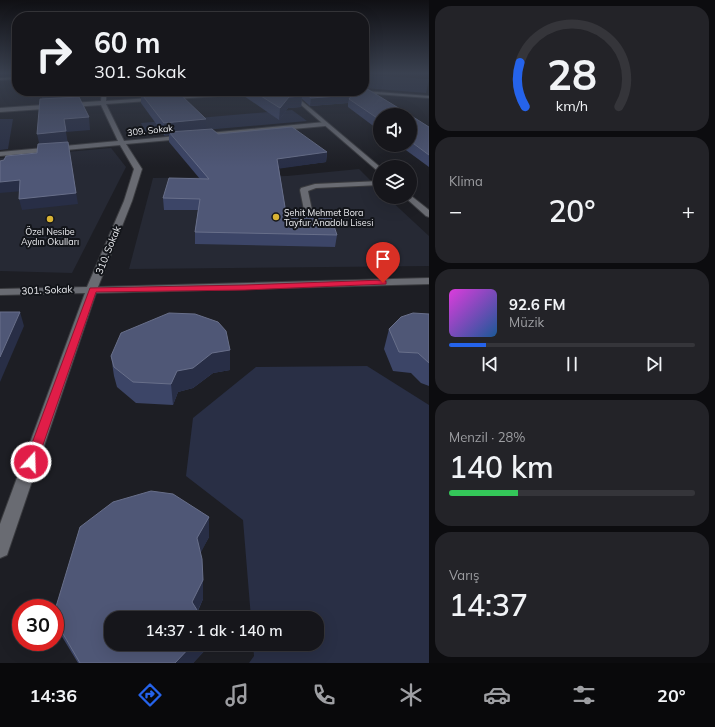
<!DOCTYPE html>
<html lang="tr">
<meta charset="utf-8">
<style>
body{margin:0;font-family:Mulish,sans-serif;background:#232328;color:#f1f3f6;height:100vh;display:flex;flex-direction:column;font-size:15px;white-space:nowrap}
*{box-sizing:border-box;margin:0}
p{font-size:13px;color:#9e9fa3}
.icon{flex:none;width:22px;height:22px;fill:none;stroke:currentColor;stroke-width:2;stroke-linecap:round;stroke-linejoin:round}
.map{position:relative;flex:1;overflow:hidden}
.details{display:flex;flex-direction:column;gap:6px;padding:6px;background:#0c0c0f;width:286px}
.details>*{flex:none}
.banner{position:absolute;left:12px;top:12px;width:357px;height:84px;border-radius:16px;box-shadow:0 4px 16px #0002,0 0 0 1px #35353a;background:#16161b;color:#f1f3f6;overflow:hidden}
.buttons{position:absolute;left:373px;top:108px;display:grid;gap:8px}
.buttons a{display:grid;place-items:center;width:44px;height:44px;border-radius:50%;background:#16161b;box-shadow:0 4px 16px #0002,0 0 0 1px #35353a;font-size:20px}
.speed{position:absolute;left:12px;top:599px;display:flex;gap:8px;font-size:20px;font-weight:700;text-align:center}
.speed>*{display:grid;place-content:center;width:52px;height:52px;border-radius:50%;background:#16161b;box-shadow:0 4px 16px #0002,0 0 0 1px #35353a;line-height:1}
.speed .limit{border:6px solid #d22;background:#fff;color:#111}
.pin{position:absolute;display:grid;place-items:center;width:34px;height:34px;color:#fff;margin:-41px -17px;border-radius:50% 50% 50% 0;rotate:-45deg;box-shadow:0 0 4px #0007}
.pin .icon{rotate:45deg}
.me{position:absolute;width:44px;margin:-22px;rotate:20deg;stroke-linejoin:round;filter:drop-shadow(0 0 3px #0008)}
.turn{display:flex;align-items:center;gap:14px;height:84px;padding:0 16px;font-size:18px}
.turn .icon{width:52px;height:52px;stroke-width:2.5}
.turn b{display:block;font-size:28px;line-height:34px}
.big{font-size:30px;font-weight:600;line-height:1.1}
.details .card{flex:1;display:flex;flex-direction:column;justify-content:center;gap:6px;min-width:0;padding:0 14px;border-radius:16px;background:#232328}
.details .dial{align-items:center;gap:0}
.dial svg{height:104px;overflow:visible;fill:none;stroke:#35353a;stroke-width:7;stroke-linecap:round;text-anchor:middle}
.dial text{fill:#f1f3f6;stroke:none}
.song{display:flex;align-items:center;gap:12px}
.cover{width:48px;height:48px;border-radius:6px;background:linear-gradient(135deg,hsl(300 70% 55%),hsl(210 70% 35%))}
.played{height:4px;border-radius:2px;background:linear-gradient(90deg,#2563eb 15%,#35353a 15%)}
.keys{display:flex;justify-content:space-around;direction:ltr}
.heat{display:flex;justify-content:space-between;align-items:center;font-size:22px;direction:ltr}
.charge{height:6px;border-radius:3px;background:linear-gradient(90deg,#34c759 28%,#35353a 0)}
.trip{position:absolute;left:104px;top:611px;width:220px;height:40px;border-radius:16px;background:#16161b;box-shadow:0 4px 16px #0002,0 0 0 1px #35353a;font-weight:600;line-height:40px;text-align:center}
.menu{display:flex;height:64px;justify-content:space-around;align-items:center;background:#09090b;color:#9e9fa3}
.menu .icon{width:28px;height:28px}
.menu .current{color:#2563eb}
.menu b{font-size:18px;color:#f1f3f6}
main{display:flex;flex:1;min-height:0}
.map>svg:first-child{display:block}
</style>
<main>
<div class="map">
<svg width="429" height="663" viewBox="0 0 429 663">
<rect width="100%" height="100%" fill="#1d1e24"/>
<g fill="#262934">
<path d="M 111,148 L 126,167 L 72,273 L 0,271 L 0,158 Z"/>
<path d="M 359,169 L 380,190 L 380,197 L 387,197 L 429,236 L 429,266 L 129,269 L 153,178 L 287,176 Z"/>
</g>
<g fill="#292f45">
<path d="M 364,75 L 429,79 L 426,93 L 364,88 Z"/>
<path d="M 292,110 L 307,121 L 147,135 L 141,123 Z"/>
<path d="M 0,119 L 13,119 L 8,149 L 0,150 Z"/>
<path d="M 367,366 L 429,405 L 429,663 L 249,663 L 254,656 L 253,644 L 317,644 L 317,618 L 251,618 L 243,520 L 186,476 L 193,418 L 256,367 Z"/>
</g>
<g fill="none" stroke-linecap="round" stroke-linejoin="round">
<g stroke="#3a3b3f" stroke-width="2">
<path id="service" d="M 380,181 L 380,185 L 316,188 L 308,191 L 313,215 L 309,217 L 305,215 L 300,190 L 301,188 L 315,184 Z"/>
</g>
<g stroke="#3a3b3f" stroke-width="2">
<g id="minor">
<path d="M 17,77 L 17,79 L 0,80 L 0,78 Z"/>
<path d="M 102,91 L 106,91 L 106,101 L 253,91 L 276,91 L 274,92 L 106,104 L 124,141 L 325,122 L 328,124 L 325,126 L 126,144 L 142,169 L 132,201 L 98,287 L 429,278 L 429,284 L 96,293 L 9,549 L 7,555 L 0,558 L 0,524 L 85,293 L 0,295 L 0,289 L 87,287 L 124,201 L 134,169 L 120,145 L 0,156 L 0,152 L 118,141 L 101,105 L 0,112 L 0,108 L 101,101 Z"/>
<path d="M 346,91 L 364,91 L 429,96 L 429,98 L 348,92 Z"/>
</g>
</g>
<g stroke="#3a3b3f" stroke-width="2">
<g id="tertiary">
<path d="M 285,91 L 290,91 L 380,167 L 380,173 Z"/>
<path d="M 410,195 L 429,210 L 429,217 L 426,216 L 407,199 L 406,197 L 410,197 Z"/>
</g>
</g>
<use href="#service" fill="#696b72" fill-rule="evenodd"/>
<use href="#minor" fill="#696b72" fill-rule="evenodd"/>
<use href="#tertiary" fill="#696b72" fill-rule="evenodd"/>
</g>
<g fill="#3c4567">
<path d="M 132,91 L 174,91 L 206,119 L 206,129 L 218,134 L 327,152 L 326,162 L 279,168 L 286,213 L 337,235 L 335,247 L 195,244 L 195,232 L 198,210 L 164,210 L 163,198 L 200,179 L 169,142 L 169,135 L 165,136 L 141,103 L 141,97 L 137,97 Z"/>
<path d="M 244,91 L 293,91 L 300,94 L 300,91 L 364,91 L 380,115 L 380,131 L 348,107 L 348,103 L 310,106 L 302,99 L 301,107 L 288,108 L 279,120 L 244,96 Z"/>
<path d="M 410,115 L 429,127 L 429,167 L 399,145 L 410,145 Z"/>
<path d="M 429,314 L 429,386 L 421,383 L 411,373 L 393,371 L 384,349 L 389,329 Z"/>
<path d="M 230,350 L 230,370 L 213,373 L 193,388 L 178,392 L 173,405 L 136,403 L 117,387 L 114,376 L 111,356 Z"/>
<path d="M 209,517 L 209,537 L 200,553 L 203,580 L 203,599 L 198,611 L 111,644 L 209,644 L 209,646 L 193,663 L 78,663 L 61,635 L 55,621 L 55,610 Z"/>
</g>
<g fill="#282e46">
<path d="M 67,91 L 76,91 L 78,101 L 43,104 L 41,93 Z"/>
<path d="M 137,91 L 167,91 L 140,92 L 141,97 L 137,97 Z"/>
<path d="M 352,95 L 349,99 L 348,103 L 310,106 L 311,98 Z"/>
<path d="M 302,96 L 301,107 L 288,108 L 279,120 L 280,108 L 289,97 Z"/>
<path d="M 89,117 L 90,130 L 66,132 L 78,204 L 22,210 L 19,199 L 40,147 L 37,134 L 64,119 Z"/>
<path d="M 206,119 L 206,132 L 169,132 L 169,135 L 165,136 L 164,123 Z"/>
<path d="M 327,152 L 326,162 L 277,169 L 277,159 Z"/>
<path d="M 20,180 L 23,191 L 0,193 L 0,182 Z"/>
<path d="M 20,312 L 24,326 L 0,382 L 0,357 Z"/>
<path d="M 230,350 L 230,370 L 213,373 L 193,388 L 178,392 L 173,405 L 171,384 L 177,371 L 212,353 Z"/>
<path d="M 209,517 L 209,537 L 198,558 L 197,538 Z"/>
<path d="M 203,580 L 203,599 L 194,618 L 192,602 Z"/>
<path d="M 193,644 L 209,644 L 209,646 L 193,663 L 175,663 Z"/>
</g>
<g fill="#4f5776" stroke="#686f8a">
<path d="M 364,87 L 410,115 L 380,115 L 380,120 L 349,99 L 352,95 L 311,98 L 302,91 L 364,91 Z"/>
<path d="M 41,91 L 67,91 L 41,93 Z"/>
<path d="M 157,91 L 174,91 L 178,95 L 181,95 L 206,119 L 164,123 L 140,92 Z"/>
<path d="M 253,91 L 293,91 L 295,92 L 296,91 L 302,96 L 289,97 L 280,108 Z"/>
<path d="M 79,97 L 89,117 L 64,119 L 66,131 L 37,134 L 40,99 Z"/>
<path d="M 410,115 L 429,127 L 429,155 L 410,141 Z"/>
<path d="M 292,127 L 327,152 L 277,159 L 286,213 L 330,214 L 337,235 L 195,232 L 200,199 L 163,198 L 169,178 L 209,179 L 169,132 L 212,129 L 218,134 Z"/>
<path d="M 68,142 L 76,193 L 19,199 L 20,180 L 0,182 L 0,161 L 4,160 L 6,156 L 37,153 L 38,144 Z"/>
<path d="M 0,312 L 20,312 L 0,357 Z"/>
<path d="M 169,313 L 195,314 L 218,322 L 226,331 L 230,350 L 212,353 L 193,368 L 177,371 L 171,384 L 133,382 L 114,367 L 111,356 L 121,333 Z"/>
<path d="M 413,313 L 429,314 L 429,363 L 418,353 L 399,352 L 389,329 L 401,317 Z"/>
<path d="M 151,491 L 173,494 L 209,517 L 197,538 L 202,559 L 203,580 L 192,602 L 202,618 L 111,618 L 111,644 L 193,644 L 175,663 L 80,663 L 55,620 L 55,610 L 80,527 L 113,502 Z"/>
</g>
<linearGradient id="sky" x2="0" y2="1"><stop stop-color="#101014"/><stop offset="0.44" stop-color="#3a4150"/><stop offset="1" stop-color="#3a4150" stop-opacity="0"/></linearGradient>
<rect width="429" height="167" fill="url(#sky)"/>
<path fill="#e11d48" stroke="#92132f" d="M 383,280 L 386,281 L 386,284 L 245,290 L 96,292 L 37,462 L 35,466 L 31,467 L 27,466 L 25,462 L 90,288 L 245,285 Z"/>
<g fill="#d9b334" stroke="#13151a" stroke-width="1.5">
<circle cx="276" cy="217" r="4"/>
<circle cx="50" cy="219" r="4"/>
</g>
<g text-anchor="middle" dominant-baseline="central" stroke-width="4" stroke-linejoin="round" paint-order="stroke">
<g font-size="9" fill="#edeef2" stroke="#13151a">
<text transform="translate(150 130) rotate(-6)">309. Sokak</text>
</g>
<g font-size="9" fill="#edeef2" stroke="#13151a" text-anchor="start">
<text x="284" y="212">Şehit Mehmet Bora<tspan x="284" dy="10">Tayfur Anadolu Lisesi</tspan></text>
<text x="50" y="231" text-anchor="middle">Özel Nesibe<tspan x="50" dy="10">Aydın Okulları</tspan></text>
</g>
<g font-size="10" fill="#edeef2" stroke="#13151a">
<text transform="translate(108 250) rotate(-68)">310. Sokak</text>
<text transform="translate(47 290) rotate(-2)">301. Sokak</text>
</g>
</g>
</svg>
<div class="buttons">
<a><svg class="icon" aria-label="sound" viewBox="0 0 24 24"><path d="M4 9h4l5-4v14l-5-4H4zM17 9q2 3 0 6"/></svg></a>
<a><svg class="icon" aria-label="layers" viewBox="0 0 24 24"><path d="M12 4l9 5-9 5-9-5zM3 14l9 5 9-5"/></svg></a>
</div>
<div class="speed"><div class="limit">30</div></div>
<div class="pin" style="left:383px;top:283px;background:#d93025"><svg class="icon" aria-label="arrive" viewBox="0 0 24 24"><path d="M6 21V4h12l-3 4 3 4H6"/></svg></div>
<svg class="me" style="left:31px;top:462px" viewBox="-20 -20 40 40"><circle r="17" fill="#e11d48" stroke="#fff" stroke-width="3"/><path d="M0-11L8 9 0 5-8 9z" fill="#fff"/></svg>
<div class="trip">14:37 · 1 dk · 140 m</div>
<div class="banner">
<div class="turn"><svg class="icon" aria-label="right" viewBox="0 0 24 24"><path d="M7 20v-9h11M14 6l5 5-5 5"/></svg><div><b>60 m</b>301. Sokak</div></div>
</div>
</div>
<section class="details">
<div class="card dial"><svg viewBox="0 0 100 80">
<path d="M14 69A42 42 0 1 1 86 69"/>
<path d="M14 69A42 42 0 0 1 10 35" stroke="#2563eb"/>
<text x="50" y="56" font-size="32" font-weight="700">28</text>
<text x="50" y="72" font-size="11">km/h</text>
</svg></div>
<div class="card"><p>Klima</p>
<div class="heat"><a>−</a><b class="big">20°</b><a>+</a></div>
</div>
<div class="card">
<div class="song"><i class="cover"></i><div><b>92.6 FM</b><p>Müzik</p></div></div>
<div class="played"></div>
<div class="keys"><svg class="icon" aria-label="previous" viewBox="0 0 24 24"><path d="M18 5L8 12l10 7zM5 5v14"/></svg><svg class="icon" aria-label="pause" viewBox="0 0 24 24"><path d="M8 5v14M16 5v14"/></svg><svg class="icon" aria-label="next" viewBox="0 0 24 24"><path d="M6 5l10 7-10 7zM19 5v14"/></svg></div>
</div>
<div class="card"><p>Menzil · 28%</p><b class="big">140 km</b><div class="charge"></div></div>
<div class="card"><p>Varış</p><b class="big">14:37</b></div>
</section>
</main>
<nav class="menu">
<b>14:36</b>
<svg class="icon current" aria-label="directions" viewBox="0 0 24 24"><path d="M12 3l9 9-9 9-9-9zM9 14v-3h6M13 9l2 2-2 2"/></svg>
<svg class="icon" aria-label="music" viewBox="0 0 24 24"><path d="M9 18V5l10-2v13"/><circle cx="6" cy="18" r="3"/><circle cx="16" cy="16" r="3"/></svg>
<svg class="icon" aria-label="phone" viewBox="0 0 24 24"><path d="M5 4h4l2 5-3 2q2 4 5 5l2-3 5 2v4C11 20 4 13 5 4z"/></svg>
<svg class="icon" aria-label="climate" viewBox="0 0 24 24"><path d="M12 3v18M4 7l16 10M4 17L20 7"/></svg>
<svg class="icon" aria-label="car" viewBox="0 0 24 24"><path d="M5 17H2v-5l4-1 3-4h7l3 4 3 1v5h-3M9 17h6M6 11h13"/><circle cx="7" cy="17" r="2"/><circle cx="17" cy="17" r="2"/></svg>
<svg class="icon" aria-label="filters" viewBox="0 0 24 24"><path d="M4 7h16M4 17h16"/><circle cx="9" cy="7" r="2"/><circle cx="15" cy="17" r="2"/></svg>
<b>20°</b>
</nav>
